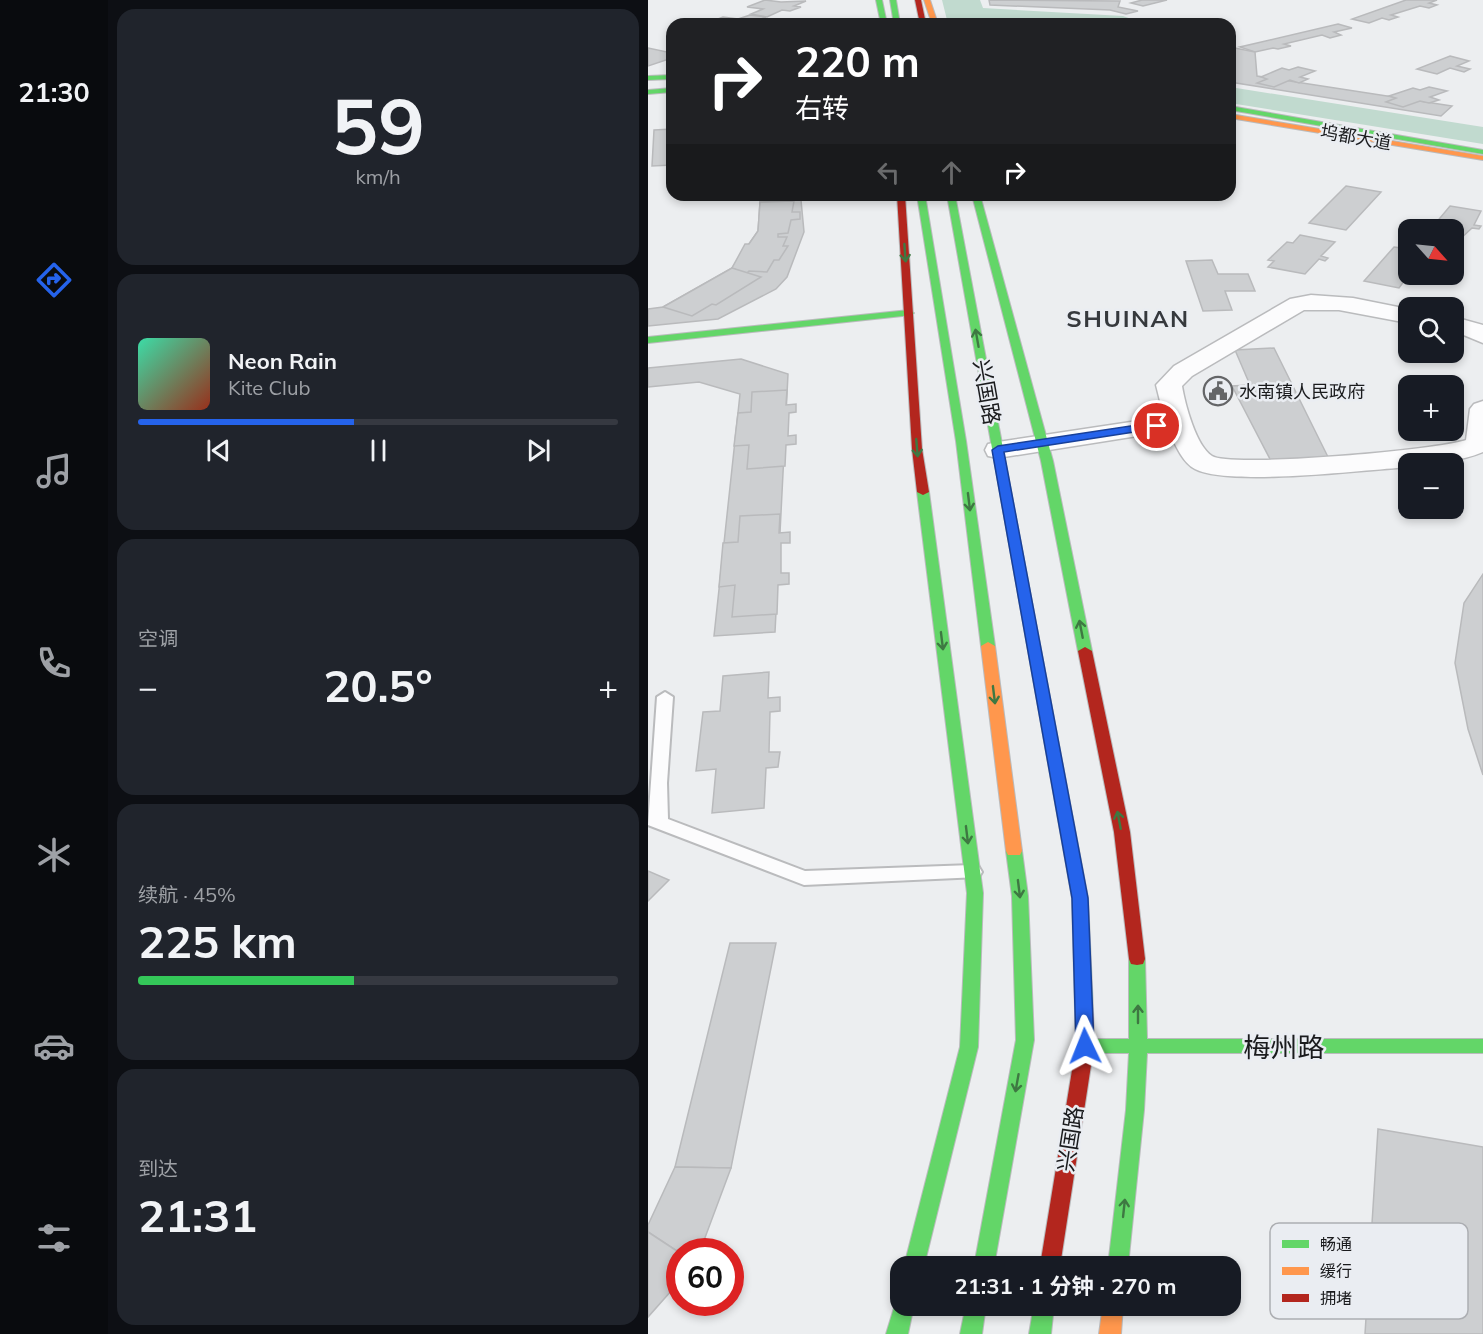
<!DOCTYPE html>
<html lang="zh">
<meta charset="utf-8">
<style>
body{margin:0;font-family:Mulish,"Noto Sans SC",sans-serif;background:#20242c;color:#f1f3f6;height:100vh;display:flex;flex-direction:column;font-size:22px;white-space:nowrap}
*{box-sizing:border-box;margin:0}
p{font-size:20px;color:#9ea1a6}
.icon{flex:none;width:33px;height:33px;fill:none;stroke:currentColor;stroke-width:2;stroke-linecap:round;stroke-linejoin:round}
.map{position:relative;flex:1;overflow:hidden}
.drawer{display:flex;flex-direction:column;gap:9px;padding:9px;background:#0d0f14;width:540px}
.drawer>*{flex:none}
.banner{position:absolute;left:18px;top:18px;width:570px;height:183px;border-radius:18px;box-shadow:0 3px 9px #0003;background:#202124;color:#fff;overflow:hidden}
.needle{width:39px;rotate:117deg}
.tools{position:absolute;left:750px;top:219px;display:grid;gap:12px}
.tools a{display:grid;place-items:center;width:66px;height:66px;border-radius:12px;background:#171b24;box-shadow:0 3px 9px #0003;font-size:30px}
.speed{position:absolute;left:18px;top:1238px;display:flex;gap:12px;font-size:30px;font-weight:700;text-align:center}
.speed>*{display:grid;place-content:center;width:78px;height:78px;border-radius:50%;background:#171b24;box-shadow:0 3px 9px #0003;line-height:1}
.speed .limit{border:9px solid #d22;background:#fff;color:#111}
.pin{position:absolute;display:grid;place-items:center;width:51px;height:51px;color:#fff;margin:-26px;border:3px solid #fff;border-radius:50%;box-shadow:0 2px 6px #0007}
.me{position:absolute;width:66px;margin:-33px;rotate:358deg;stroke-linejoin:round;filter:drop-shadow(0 0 4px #0008)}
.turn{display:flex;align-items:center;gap:21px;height:126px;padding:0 30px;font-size:27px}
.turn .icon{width:78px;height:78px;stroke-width:2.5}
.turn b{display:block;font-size:42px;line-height:51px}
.lanes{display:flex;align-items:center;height:57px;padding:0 30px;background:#0003;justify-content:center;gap:30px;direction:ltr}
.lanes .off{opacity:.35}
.big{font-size:45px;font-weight:700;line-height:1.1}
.drawer .widget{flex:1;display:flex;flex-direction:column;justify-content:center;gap:9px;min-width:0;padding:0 21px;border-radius:18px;background:#20242c}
.drawer .dial{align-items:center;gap:0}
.dial b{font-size:78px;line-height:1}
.song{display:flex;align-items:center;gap:18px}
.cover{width:72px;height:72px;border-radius:9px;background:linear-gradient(135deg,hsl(160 70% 55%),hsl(10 70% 35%))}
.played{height:6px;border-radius:3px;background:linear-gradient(90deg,#2563eb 45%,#363941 45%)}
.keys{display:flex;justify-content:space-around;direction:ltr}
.heat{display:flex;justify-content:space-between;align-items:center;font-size:33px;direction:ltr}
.charge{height:9px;border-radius:4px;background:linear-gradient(90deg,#34c759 45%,#363941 0)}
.trip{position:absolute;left:242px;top:1256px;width:351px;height:60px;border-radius:18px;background:#171b24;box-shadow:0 3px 9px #0003;font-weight:700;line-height:60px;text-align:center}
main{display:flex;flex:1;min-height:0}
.menu{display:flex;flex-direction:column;width:108px;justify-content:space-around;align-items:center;background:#090b0e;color:#9ea1a6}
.menu .icon{width:42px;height:42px}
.menu .on{color:#2563eb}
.menu b{font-size:27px;color:#f1f3f6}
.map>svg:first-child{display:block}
</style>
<main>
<nav class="menu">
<b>21:30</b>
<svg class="icon on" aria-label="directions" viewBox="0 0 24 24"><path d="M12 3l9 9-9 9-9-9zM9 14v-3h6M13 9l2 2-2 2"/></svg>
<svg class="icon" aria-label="music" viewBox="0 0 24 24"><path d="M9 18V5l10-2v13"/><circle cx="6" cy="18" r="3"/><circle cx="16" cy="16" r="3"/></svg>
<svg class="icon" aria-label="phone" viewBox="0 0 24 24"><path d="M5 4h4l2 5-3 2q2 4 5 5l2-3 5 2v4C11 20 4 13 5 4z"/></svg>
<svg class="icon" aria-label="climate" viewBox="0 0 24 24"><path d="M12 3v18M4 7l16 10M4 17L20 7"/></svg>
<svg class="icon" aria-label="car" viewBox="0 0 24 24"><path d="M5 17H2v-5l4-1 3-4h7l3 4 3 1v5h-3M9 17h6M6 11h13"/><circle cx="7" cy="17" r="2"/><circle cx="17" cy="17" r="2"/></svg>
<svg class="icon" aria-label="filters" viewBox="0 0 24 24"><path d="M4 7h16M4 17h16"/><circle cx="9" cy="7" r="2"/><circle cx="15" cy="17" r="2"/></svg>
</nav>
<section class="drawer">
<div class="widget dial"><b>59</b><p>km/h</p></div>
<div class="widget">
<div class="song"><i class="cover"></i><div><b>Neon Rain</b><p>Kite Club</p></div></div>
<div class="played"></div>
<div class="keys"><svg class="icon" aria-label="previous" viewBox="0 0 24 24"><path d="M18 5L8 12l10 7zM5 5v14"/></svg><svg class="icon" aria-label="pause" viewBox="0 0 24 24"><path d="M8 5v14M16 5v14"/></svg><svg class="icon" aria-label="next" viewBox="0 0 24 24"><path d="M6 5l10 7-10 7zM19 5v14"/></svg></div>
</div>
<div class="widget"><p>空调</p>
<div class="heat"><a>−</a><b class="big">20.5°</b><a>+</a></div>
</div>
<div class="widget"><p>续航 · 45%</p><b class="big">225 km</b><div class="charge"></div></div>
<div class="widget"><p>到达</p><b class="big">21:31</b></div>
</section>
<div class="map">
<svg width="835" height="1334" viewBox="0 0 835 1334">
<rect width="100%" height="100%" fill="#eceef0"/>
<g fill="#c1dacf">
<path d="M 294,0 L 332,0 L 335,8 L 475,16 L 497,24 L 300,24 Z"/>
<path d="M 582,87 L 835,127 L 835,144 L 582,103 Z"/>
</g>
<g fill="#cdcfd1" stroke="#b9babc" stroke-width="1.5">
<path d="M 117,0 L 133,2 L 158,1 L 146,6 L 153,7 L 142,11 L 134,10 L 119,17 L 103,14 L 115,9 L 99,7 Z"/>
<path d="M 341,0 L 472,1 L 470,7 L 490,11 L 478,14 L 462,10 L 342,5 Z"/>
<path d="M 494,0 L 519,0 L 495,6 L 483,3 Z"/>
<path d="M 758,0 L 789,0 L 781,3 L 789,5 L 781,8 L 772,6 L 743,15 L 750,17 L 741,20 L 734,18 L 721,23 L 704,19 Z"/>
<path d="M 102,15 L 118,17 L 103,23 L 109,24 L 57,24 L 75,17 L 90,19 Z"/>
<path d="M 690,24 L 704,28 L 686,32 L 693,35 L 682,38 L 674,35 L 636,44 L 643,46 L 630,49 L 625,48 L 607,52 L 592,47 Z"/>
<path d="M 582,47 L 607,52 L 609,76 L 804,106 L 793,116 L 582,82 Z"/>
<path d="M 0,48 L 24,53 L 24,58 L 0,66 Z"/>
<path d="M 802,56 L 821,61 L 809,66 L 822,69 L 816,72 L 802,68 L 789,74 L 769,69 Z"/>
<path d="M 650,67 L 667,71 L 652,77 L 660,79 L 651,83 L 642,80 L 626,87 L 609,83 L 619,79 L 613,77 L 634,68 L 641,70 Z"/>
<path d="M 781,87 L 799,91 L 782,97 L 791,100 L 781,103 L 772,101 L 755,107 L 738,102 L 748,98 L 741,96 L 765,88 L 772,90 Z"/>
<path d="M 24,129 L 24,165 L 4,166 L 6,130 Z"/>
<path d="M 698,186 L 733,192 L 698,230 L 661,223 Z"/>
<path d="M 153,200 L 156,232 L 139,277 L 128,289 L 70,319 L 0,326 L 0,309 L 15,307 L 84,268 L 110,231 L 112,202 Z"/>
<path d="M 146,201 L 144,212 L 152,212 L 152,219 L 143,220 L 140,233 L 130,234 L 130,237 L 139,237 L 135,246 L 140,246 L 131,260 L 126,260 L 119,272 L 101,271 L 98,274 L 84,268 L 97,244 L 101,244 L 110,231 L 112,202 Z"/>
<path d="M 802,206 L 833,211 L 826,225 L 833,226 L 831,229 L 824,228 L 809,242 L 806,241 L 806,230 L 782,230 Z"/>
<path d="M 652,235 L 687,242 L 673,256 L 680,258 L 677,261 L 671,259 L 657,274 L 620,267 L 626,261 L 620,260 L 639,242 L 645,243 Z"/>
<path d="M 746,247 L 760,249 L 760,274 L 766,274 L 763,278 L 759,277 L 751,288 L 716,281 Z"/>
<path d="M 564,260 L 570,274 L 600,274 L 607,291 L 577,291 L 584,310 L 555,311 L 538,261 Z"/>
<path d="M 84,268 L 113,277 L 68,305 L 64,304 L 44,316 L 15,307 Z"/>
<path d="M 626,348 L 681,459 L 624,463 L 584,386 L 602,385 L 587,350 Z"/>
<path d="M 93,359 L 140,374 L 127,632 L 66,636 L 92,394 L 51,382 L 0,387 L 0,368 Z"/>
<path d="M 139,390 L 138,405 L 148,404 L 148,412 L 141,413 L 140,436 L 148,435 L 148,444 L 138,445 L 137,466 L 99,469 L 101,445 L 86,446 L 90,413 L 103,412 L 104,392 Z"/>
<path d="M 132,514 L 131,533 L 142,532 L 142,543 L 133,543 L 133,573 L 141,573 L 141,584 L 130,585 L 129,614 L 84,617 L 87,585 L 71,587 L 75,543 L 90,542 L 92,516 Z"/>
<path d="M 835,574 L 835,775 L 820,729 L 807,663 L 816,603 Z"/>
<path d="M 121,672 L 120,698 L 132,697 L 132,711 L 122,712 L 121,752 L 132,752 L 130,767 L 118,768 L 116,808 L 64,813 L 68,769 L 48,771 L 55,712 L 72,711 L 75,676 Z"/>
<path d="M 0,871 L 21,880 L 0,901 Z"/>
<path d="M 82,943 L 128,943 L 83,1168 L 27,1167 Z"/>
<path d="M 730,1129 L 835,1147 L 835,1334 L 717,1334 Z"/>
<path d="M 27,1167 L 83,1168 L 52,1251 L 32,1251 L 32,1253 L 0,1232 L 0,1225 Z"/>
<path d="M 0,1232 L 32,1253 L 32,1281 L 0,1317 Z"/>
</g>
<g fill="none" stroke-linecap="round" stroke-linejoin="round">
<g stroke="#babbbd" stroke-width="4">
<path id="lane" d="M 17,692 L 25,697 L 19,783 L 20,819 L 157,871 L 324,865 L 331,867 L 334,872 L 331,877 L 156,885 L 0,825 L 9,697 Z"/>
</g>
<g stroke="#babbbd" stroke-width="3">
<g id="street">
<path d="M 663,295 L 705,298 L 760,309 L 760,323 L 691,310 L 656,310 L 544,376 L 534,386 C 537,404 548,446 564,456 C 582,468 792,450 818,440 L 822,409 L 826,404 L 835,401 L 835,452 C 811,462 786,464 760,464 L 760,466 L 749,468 C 708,471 579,486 547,469 C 534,462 527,444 521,431 L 350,458 L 340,456 L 337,450 L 340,444 L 350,442 L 516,417 L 508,385 L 526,366 L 642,299 Z"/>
<path d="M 806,317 L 835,325 L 835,343 L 806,331 Z"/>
</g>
</g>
<g stroke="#babbbd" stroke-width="2">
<g id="fast">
<path d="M 228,0 L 234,0 L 239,24 L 233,24 Z"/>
<path d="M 242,0 L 248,0 L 252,24 L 246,24 Z"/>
<path d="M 24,75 L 24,79 L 0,80 L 0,76 Z"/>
<path d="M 24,88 L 24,92 L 0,94 L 0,90 Z"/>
<path d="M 582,106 L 835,150 L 835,154 L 582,110 Z"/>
<path d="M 269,195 L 277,195 L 318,441 L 347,646 L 340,650 L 333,646 L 308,441 Z"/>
<path d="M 299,195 L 307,195 L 440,898 L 445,1010 L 442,1015 L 436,1017 L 430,1015 L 427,1010 L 424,898 Z"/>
<path d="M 324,195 L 332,195 L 405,461 L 444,651 L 437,655 L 430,651 L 393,461 Z"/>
<path d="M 261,310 L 266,313 L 264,315 L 0,343 L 0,337 Z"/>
<path d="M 275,489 L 281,492 L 335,893 L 330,1047 L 276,1266 L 256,1266 L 312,1047 L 319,893 L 269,492 Z"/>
<path d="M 366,845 L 372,847 L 374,851 L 380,896 L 386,1040 L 346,1266 L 326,1266 L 368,1040 L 364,896 L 358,851 L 360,847 Z"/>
<path d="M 489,953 L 495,954 L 497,959 L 499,1039 L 835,1039 L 835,1053 L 499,1053 L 496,1110 L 480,1266 L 460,1266 L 478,1110 L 481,1053 L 437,1053 L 431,1051 L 428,1046 L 431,1041 L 437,1039 L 481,1039 L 481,959 L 483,954 Z"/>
<path d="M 252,1297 L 252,1305 L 266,1305 L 260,1334 L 238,1334 L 249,1298 Z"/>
<path d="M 318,1305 L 338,1305 L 334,1334 L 312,1334 Z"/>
<path d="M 386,1305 L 406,1305 L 403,1334 L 381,1334 Z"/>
</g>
</g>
<g stroke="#babbbd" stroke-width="2">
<g id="slow">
<path d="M 276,0 L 282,0 L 290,24 L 284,24 Z"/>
<path d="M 582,114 L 835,156 L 835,160 L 582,118 Z"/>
<path d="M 340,642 L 347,646 L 374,851 L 372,855 L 360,855 L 358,851 L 333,646 Z"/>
<path d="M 455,1305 L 475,1305 L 473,1334 L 451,1334 Z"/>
</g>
</g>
<g stroke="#babbbd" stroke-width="2">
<g id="jam">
<path d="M 267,0 L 273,0 L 278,24 L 272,24 Z"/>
<path d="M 249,195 L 257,195 L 274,449 L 281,492 L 275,495 L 269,492 L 264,449 Z"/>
<path d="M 437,647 L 444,651 L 482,832 L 497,959 L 495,964 L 489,965 L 483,964 L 481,959 L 466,832 L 430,651 Z"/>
<path d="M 436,1003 L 442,1005 L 445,1010 L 446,1046 L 412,1266 L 392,1266 L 428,1046 L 427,1010 L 430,1005 Z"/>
</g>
</g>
<use href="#lane" fill="#fcfcfd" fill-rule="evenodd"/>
<use href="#street" fill="#fcfcfd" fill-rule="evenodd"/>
<use href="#fast" fill="#63d668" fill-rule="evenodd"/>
<use href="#slow" fill="#ff974d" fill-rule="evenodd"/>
<use href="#jam" fill="#b3261e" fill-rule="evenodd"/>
</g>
<defs><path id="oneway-shaft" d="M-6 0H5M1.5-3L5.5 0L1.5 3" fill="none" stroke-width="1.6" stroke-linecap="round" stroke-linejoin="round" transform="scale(1.5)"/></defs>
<g stroke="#3e7842">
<use href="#oneway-shaft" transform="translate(257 253) rotate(86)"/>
<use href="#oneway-shaft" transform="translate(329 338) rotate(-100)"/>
<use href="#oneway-shaft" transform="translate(269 448) rotate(85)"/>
<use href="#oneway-shaft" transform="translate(321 502) rotate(83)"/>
<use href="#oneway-shaft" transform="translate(433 629) rotate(-101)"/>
<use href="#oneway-shaft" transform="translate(294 641) rotate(83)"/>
<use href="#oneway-shaft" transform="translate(346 695) rotate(83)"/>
<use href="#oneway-shaft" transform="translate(471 820) rotate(-101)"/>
<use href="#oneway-shaft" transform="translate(319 835) rotate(83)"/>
<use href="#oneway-shaft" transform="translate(371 889) rotate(83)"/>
<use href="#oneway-shaft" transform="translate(490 1014) rotate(-90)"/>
<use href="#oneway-shaft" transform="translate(369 1083) rotate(100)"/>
<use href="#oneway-shaft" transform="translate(476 1208) rotate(-84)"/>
</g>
<path fill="#2563eb" stroke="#184099" stroke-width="1.5" d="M 509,422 L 514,426 L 512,428 L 356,452 L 440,898 L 446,1046 L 443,1052 L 437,1054 L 431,1052 L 428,1046 L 424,898 L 344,450 L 350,446 Z"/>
<defs>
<g id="civic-ring" transform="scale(1.5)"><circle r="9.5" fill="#eaedf2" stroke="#646567" stroke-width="1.5"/><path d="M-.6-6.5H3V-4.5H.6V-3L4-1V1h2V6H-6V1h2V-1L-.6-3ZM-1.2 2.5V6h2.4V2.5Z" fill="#646567"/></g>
</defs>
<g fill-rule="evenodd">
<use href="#civic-ring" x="570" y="391"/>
</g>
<g text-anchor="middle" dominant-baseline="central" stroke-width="5" stroke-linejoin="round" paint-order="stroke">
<g font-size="18" fill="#1a1b1d" stroke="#eaedf2">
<text transform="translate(708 137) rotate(10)">坞都大道</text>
</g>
<g font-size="18" fill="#1a1b1d" stroke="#eaedf2" text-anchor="start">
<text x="591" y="391">水南镇人民政府</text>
</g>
<g font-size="22" fill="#1a1b1d" stroke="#eaedf2">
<text transform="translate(339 392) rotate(80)">兴国路</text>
<text transform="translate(422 1139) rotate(-81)">兴国路</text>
</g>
<g font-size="24" font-weight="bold" letter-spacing="1.5" fill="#36393d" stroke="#eaedf2">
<text x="480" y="318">SHUINAN</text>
</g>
<g font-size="27" fill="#1a1b1d" stroke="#eaedf2">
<text x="636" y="1047">梅州路</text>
</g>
</g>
<rect x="622" y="1223" width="198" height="96" rx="9" fill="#eaedf2" stroke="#acaeb2" stroke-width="1.5"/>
<rect x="634" y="1240" width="27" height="8" fill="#63d668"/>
<rect x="634" y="1267" width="27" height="8" fill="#ff974d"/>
<rect x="634" y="1294" width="27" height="8" fill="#b3261e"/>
<g font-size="16" fill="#1a1b1d">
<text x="672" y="1250">畅通</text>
<text x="672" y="1277">缓行</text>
<text x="672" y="1304">拥堵</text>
</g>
</svg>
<div class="tools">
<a><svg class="needle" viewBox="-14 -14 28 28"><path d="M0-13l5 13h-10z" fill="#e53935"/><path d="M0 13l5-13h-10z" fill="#9ea1a6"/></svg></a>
<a><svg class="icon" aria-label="search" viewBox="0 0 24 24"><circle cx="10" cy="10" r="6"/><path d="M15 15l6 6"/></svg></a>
<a>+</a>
<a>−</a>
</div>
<div class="speed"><div class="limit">60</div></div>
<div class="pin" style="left:509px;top:426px;background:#d93025"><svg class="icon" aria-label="arrive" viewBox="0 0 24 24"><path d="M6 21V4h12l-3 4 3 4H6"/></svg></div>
<svg class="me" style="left:437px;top:1046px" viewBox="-20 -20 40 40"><path d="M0-17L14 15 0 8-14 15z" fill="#2563eb" stroke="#fff" stroke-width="4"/></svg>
<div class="trip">21:31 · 1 分钟 · 270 m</div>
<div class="banner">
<div class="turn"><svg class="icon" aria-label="right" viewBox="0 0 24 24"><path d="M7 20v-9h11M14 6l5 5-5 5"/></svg><div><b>220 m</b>右转</div></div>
<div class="lanes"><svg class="icon off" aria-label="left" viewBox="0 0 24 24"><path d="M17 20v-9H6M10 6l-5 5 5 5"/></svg><svg class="icon off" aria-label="ahead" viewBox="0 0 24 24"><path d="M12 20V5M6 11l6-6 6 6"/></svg><svg class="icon" aria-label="right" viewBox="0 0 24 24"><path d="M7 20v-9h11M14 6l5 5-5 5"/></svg></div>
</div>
</div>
</main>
